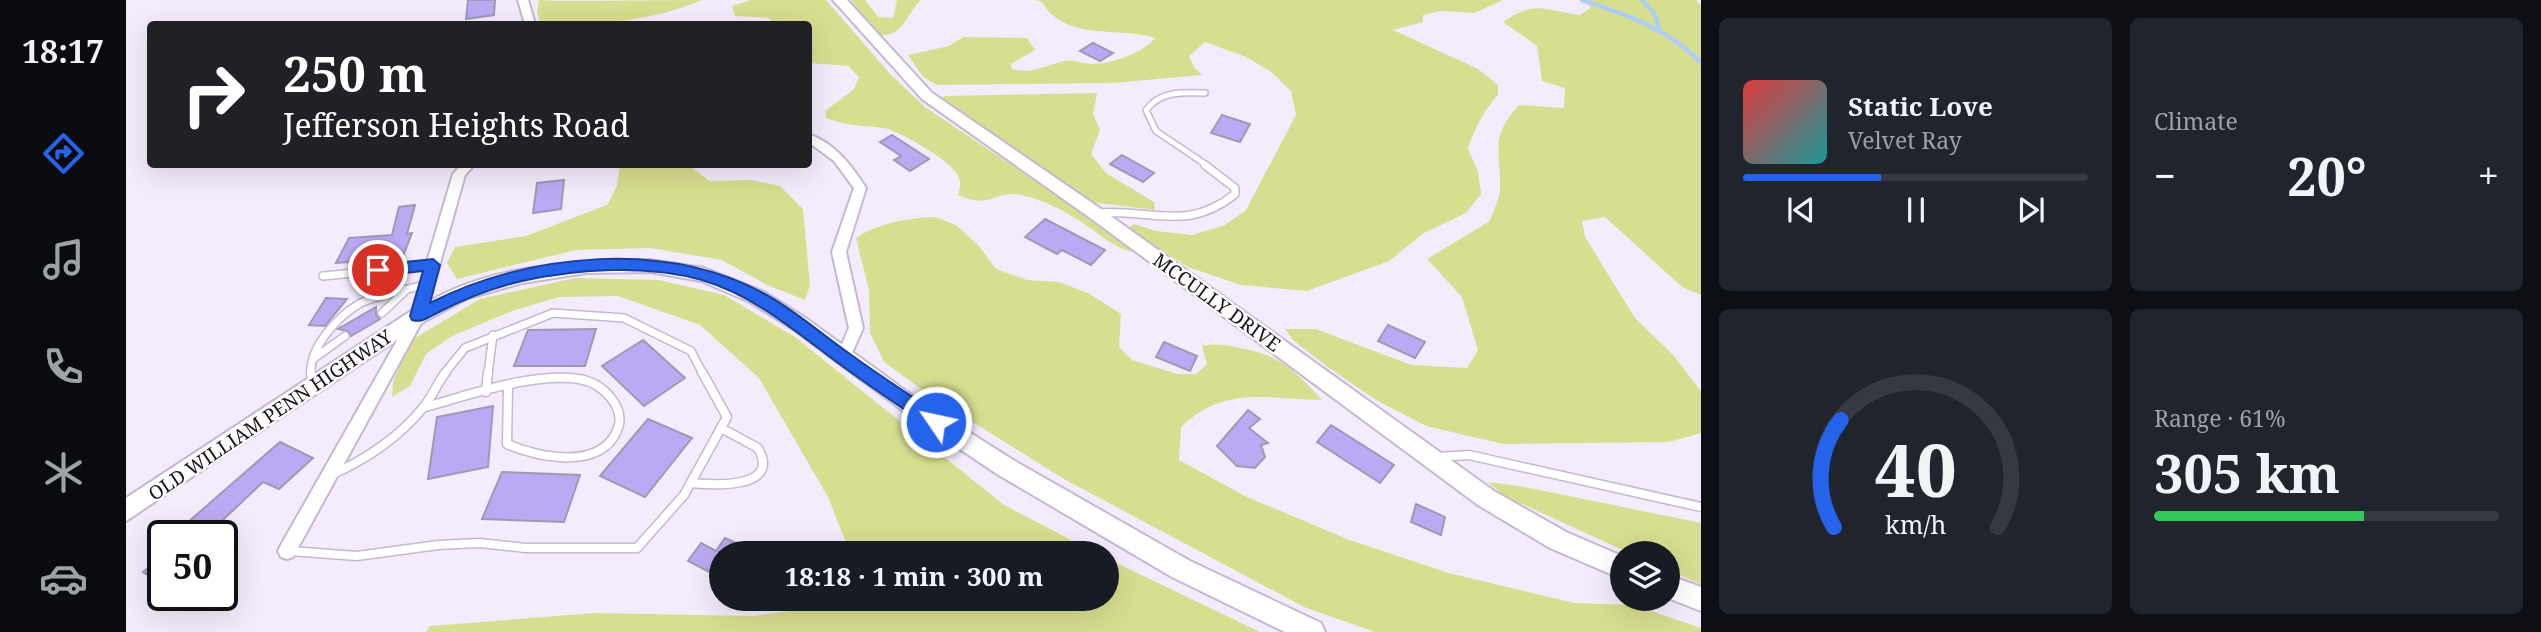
<!DOCTYPE html>
<meta charset="utf-8">
<style>
body{margin:0;font-family:"Noto Serif",serif;background:#20242c;color:#f1f3f6;height:100vh;display:flex;flex-direction:column;font-size:26px;white-space:nowrap}
*{box-sizing:border-box;margin:0}
p{font-size:23px;color:#9ea1a6}
.icon{flex:none;width:38px;height:38px;fill:none;stroke:currentColor;stroke-width:2;stroke-linecap:round;stroke-linejoin:round}
.map{position:relative;flex:1;overflow:hidden}
.panel{display:flex;flex-direction:column;gap:18px;padding:18px;background:#0d0f14;width:840px}
.panel>*{flex:none}
.hud{position:absolute;left:21px;top:21px;width:665px;height:147px;border-radius:7px;box-shadow:0 7px 28px #0002;background:#202124;color:#fff;overflow:hidden}
.tools{position:absolute;left:1484px;top:541px;display:grid;gap:14px}
.tools a{display:grid;place-items:center;width:70px;height:70px;border-radius:50%;background:#171b24;box-shadow:0 7px 28px #0002;font-size:35px}
.speed{position:absolute;left:21px;top:520px;display:flex;gap:14px;font-size:35px;font-weight:700;text-align:center}
.speed>*{display:grid;place-content:center;width:91px;height:91px;border-radius:50%;background:#171b24;box-shadow:0 7px 28px #0002;line-height:1}
.speed .limit{border:4px solid #111;border-radius:10px;background:#fff;color:#111}
.pin{position:absolute;display:grid;place-items:center;width:60px;height:60px;color:#fff;margin:-30px;border:4px solid #fff;border-radius:50%;box-shadow:0 2px 7px #0007}
.me{position:absolute;width:77px;margin:-38px;rotate:304deg;stroke-linejoin:round;filter:drop-shadow(0 0 5px #0008)}
.turn{display:flex;align-items:center;gap:24px;height:147px;padding:0 21px;font-size:32px}
.turn .icon{width:91px;height:91px;stroke-width:2.5}
.turn b{display:block;font-size:49px;line-height:60px}
.big{font-size:52px;font-weight:700;line-height:1.1}
.panel .widget{flex:1;display:flex;flex-direction:column;justify-content:center;gap:10px;min-width:0;padding:0 24px;border-radius:10px;background:#20242c}
.panel .dial{align-items:center;gap:0}
.dial svg{height:182px;overflow:visible;fill:none;stroke:#363941;stroke-width:7;stroke-linecap:round;text-anchor:middle}
.dial text{fill:#f1f3f6;stroke:none}
.song{display:flex;align-items:center;gap:21px}
.cover{width:84px;height:84px;border-radius:10px;background:linear-gradient(135deg,hsl(0 70% 55%),hsl(180 70% 35%))}
.played{height:7px;border-radius:4px;background:linear-gradient(90deg,#2563eb 40%,#363941 40%)}
.keys{display:flex;justify-content:space-around;direction:ltr}
.heat{display:flex;justify-content:space-between;align-items:center;font-size:38px;direction:ltr}
.charge{height:10px;border-radius:5px;background:linear-gradient(90deg,#34c759 61%,#363941 0)}
.panel .tiles{flex:1;display:grid;gap:18px;grid-template-columns:repeat(2,1fr)}
.trip{position:absolute;left:583px;top:541px;width:410px;height:70px;border-radius:35px;background:#171b24;box-shadow:0 7px 28px #0002;font-weight:700;line-height:70px;text-align:center}
main{display:flex;flex:1;min-height:0}
.dock{display:flex;flex-direction:column;width:126px;justify-content:space-around;align-items:center;background:#090b0e;color:#9ea1a6}
.dock .icon{width:49px;height:49px}
.dock .current{color:#2563eb}
.dock b{font-size:32px;color:#f1f3f6}
.map>svg:first-child{display:block}
</style>
<main>
<nav class="dock">
<b>18:17</b>
<svg class="icon current" aria-label="directions" viewBox="0 0 24 24"><path d="M12 3l9 9-9 9-9-9zM9 14v-3h6M13 9l2 2-2 2"/></svg>
<svg class="icon" aria-label="music" viewBox="0 0 24 24"><path d="M9 18V5l10-2v13"/><circle cx="6" cy="18" r="3"/><circle cx="16" cy="16" r="3"/></svg>
<svg class="icon" aria-label="phone" viewBox="0 0 24 24"><path d="M5 4h4l2 5-3 2q2 4 5 5l2-3 5 2v4C11 20 4 13 5 4z"/></svg>
<svg class="icon" aria-label="climate" viewBox="0 0 24 24"><path d="M12 3v18M4 7l16 10M4 17L20 7"/></svg>
<svg class="icon" aria-label="car" viewBox="0 0 24 24"><path d="M5 17H2v-5l4-1 3-4h7l3 4 3 1v5h-3M9 17h6M6 11h13"/><circle cx="7" cy="17" r="2"/><circle cx="17" cy="17" r="2"/></svg>
</nav>
<div class="map">
<svg width="1575" height="632" viewBox="0 0 1575 632">
<rect width="100%" height="100%" fill="#f4ecfc"/>
<g fill="#d8de8f">
<path d="M 413,0 L 431,1 L 576,0 C 520,23 474,24 415,24 L 411,12 Z"/>
<path d="M 625,0 L 700,0 L 766,76 L 799,107 L 996,239 L 1006,252 C 987,247 976,236 960,225 C 942,213 917,199 895,195 C 865,190 867,210 832,195 C 835,187 835,181 831,174 C 823,160 774,131 758,128 C 737,125 720,126 700,118 L 699,111 L 728,89 L 733,77 L 722,66 L 683,63 L 682,24 L 648,24 L 643,18 L 609,16 L 606,6 Z"/>
<path d="M 725,0 L 739,0 L 752,17 L 767,18 L 771,0 L 795,0 C 779,15 776,41 749,34 Z"/>
<path d="M 909,0 L 1377,0 L 1348,13 L 1315,11 L 1297,15 L 1297,22 L 1267,30 L 1352,69 L 1372,85 L 1372,95 C 1357,111 1349,128 1342,149 L 1352,171 L 1355,194 L 1340,213 L 1298,233 L 1263,261 L 1181,291 L 1115,285 L 1062,267 L 1002,229 L 1008,224 L 1030,231 L 1066,235 L 1099,225 L 1120,210 L 1170,115 L 1165,91 L 1144,71 L 1120,57 L 1079,42 L 1063,56 L 1068,67 L 1076,75 L 987,83 L 811,85 L 797,77 L 782,55 L 823,46 L 837,37 L 901,38 L 909,50 L 885,64 L 886,69 C 904,75 920,65 939,61 C 948,59 956,64 965,64 C 986,64 1017,53 1029,38 C 992,26 939,42 916,2 Z"/>
<path d="M 1457,0 L 1570,0 L 1575,5 L 1575,295 L 1556,287 L 1479,217 L 1456,221 L 1459,237 L 1509,318 L 1547,355 L 1575,391 L 1575,433 L 1543,442 L 1377,444 L 1300,426 L 1250,400 L 1199,365 L 1167,340 L 1159,329 L 1190,329 L 1285,365 L 1341,368 L 1352,350 L 1336,297 L 1301,259 L 1364,221 C 1367,211 1374,199 1374,189 C 1375,150 1363,138 1393,105 L 1438,108 L 1439,88 L 1416,81 L 1411,46 L 1377,22 C 1409,0 1418,10 1453,15 L 1465,8 Z"/>
<path d="M 971,93 L 967,114 L 974,130 L 965,154 L 980,173 L 1028,202 L 1029,210 L 964,202 L 815,101 L 818,96 Z"/>
<path d="M 494,165 L 562,165 L 584,181 L 625,180 L 654,186 L 677,209 L 684,285 L 679,300 L 641,285 L 596,260 L 524,248 L 450,250 L 331,279 L 321,263 L 329,247 L 400,236 L 481,205 L 491,186 Z"/>
<path d="M 809,217 L 830,225 L 852,245 L 870,269 L 901,280 L 933,282 L 962,293 L 995,314 L 993,347 L 1006,360 L 1051,374 L 1070,374 L 1081,364 L 1076,346 C 1088,343 1097,345 1109,347 C 1153,354 1166,368 1196,400 C 1140,399 1099,385 1055,427 L 1053,460 L 1119,496 L 1221,539 L 1323,573 L 1448,603 L 1508,605 L 1575,628 L 1575,632 L 1249,632 L 1178,607 L 938,479 L 808,398 L 758,362 L 744,333 L 743,290 L 730,238 C 752,223 783,218 809,217 Z"/>
<path d="M 449,278 L 533,280 L 598,295 L 669,337 L 878,505 L 970,553 L 724,553 L 702,497 L 633,378 L 574,325 L 492,296 L 433,297 L 386,311 L 326,336 L 300,354 L 284,386 L 266,397 L 267,382 L 284,341 L 354,299 Z"/>
<path d="M 1362,482 L 1399,487 L 1575,523 L 1575,584 L 1542,570 L 1542,553 L 1503,553 L 1379,496 Z"/>
<path d="M 980,558 L 1134,632 L 300,632 L 304,626 L 469,613 L 627,616 L 721,603 L 722,599 L 980,598 Z"/>
</g>
<g fill="none" stroke-linecap="round" stroke-linejoin="round">
<g stroke="#aecef5" stroke-width="4.5">
<path d="M 1456,0 C 1500,15 1542,28 1575,63"/>
<path d="M 1516,0 L 1528,13 L 1533,28"/>
</g>
</g>
<g fill="#bca9f4" stroke="#9f99b3" stroke-width="2">
<path d="M 342,0 L 369,0 L 368,15 L 340,19 Z"/>
<path d="M 967,43 L 987,53 L 974,61 L 954,51 Z"/>
<path d="M 1096,115 L 1124,124 L 1114,142 L 1085,133 Z"/>
<path d="M 766,135 L 803,159 L 784,171 L 768,160 L 775,156 L 754,142 Z"/>
<path d="M 996,155 L 1028,173 L 1017,182 L 984,164 Z"/>
<path d="M 438,180 L 435,209 L 407,213 L 411,183 Z"/>
<path d="M 289,205 L 281,234 L 286,233 L 276,259 L 210,263 L 223,238 L 266,235 L 273,207 Z"/>
<path d="M 919,219 L 979,250 L 965,265 L 936,250 L 931,254 L 899,237 Z"/>
<path d="M 200,298 L 221,299 L 199,326 L 183,325 Z"/>
<path d="M 250,307 L 250,315 L 254,319 L 225,336 L 222,331 L 212,329 Z"/>
<path d="M 1262,325 L 1299,342 L 1289,358 L 1252,341 Z"/>
<path d="M 470,329 L 459,366 L 388,366 L 402,330 Z"/>
<path d="M 517,340 L 559,378 L 518,406 L 476,366 Z"/>
<path d="M 1038,342 L 1071,356 L 1064,371 L 1030,357 Z"/>
<path d="M 367,406 L 362,467 L 302,479 L 311,417 Z"/>
<path d="M 1122,410 L 1134,419 L 1123,428 L 1142,443 L 1135,445 L 1139,457 L 1129,468 L 1111,466 L 1091,446 Z"/>
<path d="M 522,419 L 566,438 L 519,497 L 474,476 Z"/>
<path d="M 1205,425 L 1268,465 L 1254,483 L 1191,442 Z"/>
<path d="M 154,442 L 187,458 L 153,489 L 137,482 L 80,536 L 46,536 Z"/>
<path d="M 376,472 L 454,475 L 438,522 L 356,519 Z"/>
<path d="M 1290,504 L 1319,517 L 1315,535 L 1285,522 Z"/>
<path d="M 599,538 L 632,553 L 595,553 L 595,578 L 562,561 L 575,543 L 590,551 Z"/>
<path d="M 37,555 L 37,584 L 17,572 Z"/>
</g>
<g fill="none" stroke-linecap="round" stroke-linejoin="round">
<g stroke="#c5b8d2" stroke-width="8">
<path id="lane-far2" d="M 1079,93 C 1057,92 1034,91 1020,110 L 1030,131 L 1082,166"/>
</g>
<g stroke="#c5b8d2" stroke-width="10">
<g id="lane-far1">
<path d="M 970,213 C 1025,208 1061,233 1109,194 L 1109,188 L 1079,165"/>
<path d="M 197,276 L 307,265"/>
<path d="M 256,313 L 279,291"/>
<path d="M 187,359 L 219,336"/>
<path d="M 185,374 C 183,348 211,317 233,304 C 249,295 282,290 301,284"/>
<path d="M 318,374 L 339,348 L 427,313 L 498,318 L 565,351 L 577,374"/>
<path d="M 362,374 L 367,335"/>
</g>
</g>
<g stroke="#c5b8d2" stroke-width="11">
<g id="lane">
<path d="M 185,372 L 186,384"/>
<path d="M 360,392 L 362,372"/>
<path d="M 299,407 C 344,395 406,372 453,379 C 465,381 477,388 485,398 C 492,407 496,417 492,428 C 477,471 412,458 381,444 L 382,387"/>
<path d="M 1311,457 L 1343,455 L 1575,507"/>
<path d="M 205,475 C 241,459 271,439 296,409 C 306,398 311,383 320,372"/>
<path d="M 565,483 C 586,485 656,490 632,448 L 595,428"/>
<path d="M 164,551 L 231,556 L 312,545 L 353,543 L 400,548 L 511,548 L 558,495 L 601,417 L 576,372"/>
</g>
</g>
<g stroke="#c5b8d2" stroke-width="4">
<g id="street">
<path d="M 392,0 L 402,0 L 409,24 L 399,24 Z"/>
<path d="M 682,134 C 709,143 726,166 740,188 L 720,252 L 737,328 L 722,362 L 712,362 L 710,358 L 723,328 L 706,252 L 728,188 L 708,161 L 682,142 Z"/>
<path d="M 336,164 L 349,164 L 339,175 L 299,316 L 167,557 L 161,559 L 155,557 L 152,551 L 155,545 L 285,316 L 327,174 Z"/>
</g>
</g>
<g stroke="#c5b8d2" stroke-width="4">
<g id="secondary">
<path d="M 707,0 L 721,0 L 806,93 L 975,209 L 1368,491 L 1440,532 L 1496,556 L 1496,579 L 1424,548 L 1352,505 L 963,217 L 796,99 Z"/>
<path d="M 524,260 L 578,268 L 638,292 L 681,319 L 794,401 L 887,460 L 1064,561 L 1195,623 L 1199,632 L 1159,632 L 1046,577 L 871,474 L 780,413 L 667,329 L 624,302 L 575,281 L 524,272 L 460,273 L 396,283 L 342,298 L 299,321 L 0,521 L 0,498 L 285,311 C 299,304 314,295 328,289 C 389,263 459,261 524,260 Z"/>
<path d="M 1542,575 L 1575,587 L 1575,611 L 1542,598 Z"/>
</g>
</g>
<use href="#lane-far2" stroke="#fff" stroke-width="5"/>
<use href="#lane-far1" stroke="#fff" stroke-width="7"/>
<use href="#lane" stroke="#fff" stroke-width="8"/>
<use href="#street" fill="#fff" fill-rule="evenodd"/>
<use href="#secondary" fill="#fff" fill-rule="evenodd"/>
</g>
<path fill="#2563eb" stroke="#184099" stroke-width="2" d="M 307,259 L 314,265 L 304,303 C 401,253 538,240 637,293 C 669,310 695,334 724,354 C 754,376 786,396 816,417 L 819,422 L 816,427 L 810,430 L 804,427 C 773,406 742,385 712,363 C 669,331 629,296 576,280 C 521,264 451,269 396,281 C 366,288 338,299 311,313 C 303,317 296,323 286,320 L 284,316 L 297,271 L 252,276 L 244,270 L 252,265 Z"/>
<g text-anchor="middle" dominant-baseline="central" stroke-width="5" stroke-linejoin="round" paint-order="stroke">
<g font-size="19" fill="#19141d" stroke="#fdfdfd">
<text transform="translate(1091 302) rotate(36)">MCCULLY DRIVE</text>
<text transform="translate(144 415) rotate(-34)">OLD WILLIAM PENN HIGHWAY</text>
</g>
</g>
</svg>
<div class="tools">
<a><svg class="icon" aria-label="layers" viewBox="0 0 24 24"><path d="M12 4l9 5-9 5-9-5zM3 14l9 5 9-5"/></svg></a>
</div>
<div class="speed"><div class="limit">50</div></div>
<div class="pin" style="left:252px;top:270px;background:#d93025"><svg class="icon" aria-label="arrive" viewBox="0 0 24 24"><path d="M6 21V4h12l-3 4 3 4H6"/></svg></div>
<svg class="me" style="left:810px;top:422px" viewBox="-20 -20 40 40"><circle r="17" fill="#2563eb" stroke="#fff" stroke-width="3"/><path d="M0-11L8 9 0 5-8 9z" fill="#fff"/></svg>
<div class="trip">18:18 · 1 min · 300 m</div>
<div class="hud">
<div class="turn"><svg class="icon" aria-label="right" viewBox="0 0 24 24"><path d="M7 20v-9h11M14 6l5 5-5 5"/></svg><div><b>250 m</b>Jefferson Heights Road</div></div>
</div>
</div>
<section class="panel">
<div class="tiles">
<div class="widget">
<div class="song"><i class="cover"></i><div><b>Static Love</b><p>Velvet Ray</p></div></div>
<div class="played"></div>
<div class="keys"><svg class="icon" aria-label="previous" viewBox="0 0 24 24"><path d="M18 5L8 12l10 7zM5 5v14"/></svg><svg class="icon" aria-label="pause" viewBox="0 0 24 24"><path d="M8 5v14M16 5v14"/></svg><svg class="icon" aria-label="next" viewBox="0 0 24 24"><path d="M6 5l10 7-10 7zM19 5v14"/></svg></div>
</div>
<div class="widget"><p>Climate</p>
<div class="heat"><a>−</a><b class="big">20°</b><a>+</a></div>
</div>
<div class="widget dial"><svg viewBox="0 0 100 80">
<path d="M14 69A42 42 0 1 1 86 69"/>
<path d="M14 69A42 42 0 0 1 17 22" stroke="#2563eb"/>
<text x="50" y="56" font-size="32" font-weight="700">40</text>
<text x="50" y="72" font-size="11">km/h</text>
</svg></div>
<div class="widget"><p>Range · 61%</p><b class="big">305 km</b><div class="charge"></div></div>
</div>
</section>
</main>
